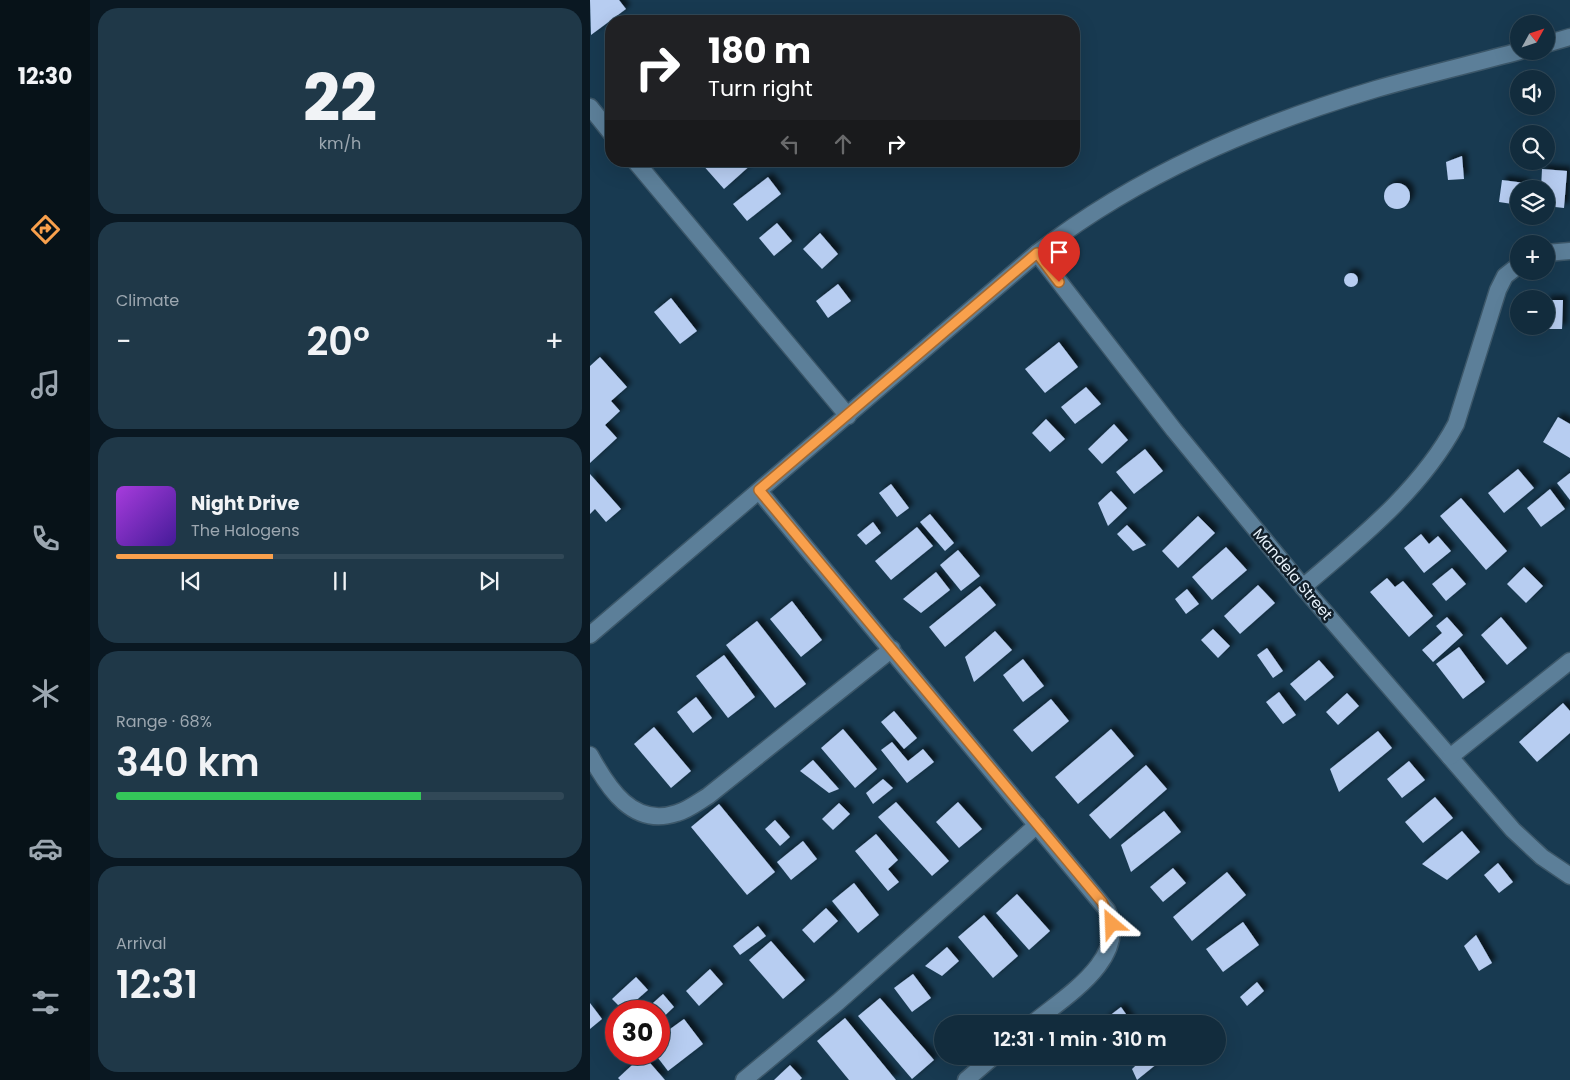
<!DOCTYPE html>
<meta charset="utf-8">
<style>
body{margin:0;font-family:Poppins,sans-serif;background:#1f3848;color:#f1f3f6;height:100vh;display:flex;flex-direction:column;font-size:19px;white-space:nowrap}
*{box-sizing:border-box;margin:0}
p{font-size:16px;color:#9ca7b0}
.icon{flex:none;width:28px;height:28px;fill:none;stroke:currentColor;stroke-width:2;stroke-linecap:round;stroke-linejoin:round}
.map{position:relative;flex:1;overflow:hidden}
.drawer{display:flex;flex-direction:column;gap:8px;padding:8px;background:#0a1822;width:500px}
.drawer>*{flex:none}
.hud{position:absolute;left:15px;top:15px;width:475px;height:152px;border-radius:20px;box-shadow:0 5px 20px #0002,0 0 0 1px #314857;background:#202124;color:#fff;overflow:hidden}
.needle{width:32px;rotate:50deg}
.fabs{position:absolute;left:920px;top:15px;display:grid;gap:10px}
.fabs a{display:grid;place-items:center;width:45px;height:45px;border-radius:50%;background:#122c3d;box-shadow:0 5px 20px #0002,0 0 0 1px #314857;font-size:25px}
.speed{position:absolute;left:15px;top:1000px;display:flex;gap:10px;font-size:25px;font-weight:700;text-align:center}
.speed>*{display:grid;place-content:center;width:65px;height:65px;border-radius:50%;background:#122c3d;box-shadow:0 5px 20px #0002,0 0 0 1px #314857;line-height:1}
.speed .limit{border:8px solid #d22;background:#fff;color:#111}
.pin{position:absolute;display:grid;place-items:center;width:42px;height:42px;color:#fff;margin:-51px -21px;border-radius:50% 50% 50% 0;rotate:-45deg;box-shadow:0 0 5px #0007}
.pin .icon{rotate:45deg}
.me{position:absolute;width:55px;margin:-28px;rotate:334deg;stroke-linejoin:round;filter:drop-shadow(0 0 4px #0008)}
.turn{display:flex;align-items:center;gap:18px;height:105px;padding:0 20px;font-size:22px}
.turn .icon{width:65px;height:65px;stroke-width:2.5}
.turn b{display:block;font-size:35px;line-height:42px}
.lanes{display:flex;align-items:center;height:48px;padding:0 20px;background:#0003;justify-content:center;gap:25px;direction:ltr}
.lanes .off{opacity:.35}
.big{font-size:38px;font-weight:600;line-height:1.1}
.drawer .widget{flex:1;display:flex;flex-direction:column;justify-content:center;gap:8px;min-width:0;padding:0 18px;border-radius:20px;background:#1f3848}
.drawer .dial{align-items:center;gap:0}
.dial b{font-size:65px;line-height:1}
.song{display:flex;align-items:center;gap:15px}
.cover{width:60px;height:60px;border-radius:8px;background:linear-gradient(135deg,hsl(280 70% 55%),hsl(260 70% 35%))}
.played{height:5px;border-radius:2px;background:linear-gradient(90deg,#f9a04c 35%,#314857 35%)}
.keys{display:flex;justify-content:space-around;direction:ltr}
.heat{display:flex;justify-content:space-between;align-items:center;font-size:28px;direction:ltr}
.charge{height:8px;border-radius:4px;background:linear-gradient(90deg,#34c759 68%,#314857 0)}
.trip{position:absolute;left:344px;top:1015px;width:292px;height:50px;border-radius:25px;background:#122c3d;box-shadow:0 5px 20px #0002,0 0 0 1px #314857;font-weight:600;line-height:50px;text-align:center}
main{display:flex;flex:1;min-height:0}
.menu{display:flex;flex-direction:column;width:90px;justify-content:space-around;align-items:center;background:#071218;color:#9ca7b0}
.menu .icon{width:35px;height:35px}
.menu .current{color:#f9a04c}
.menu b{font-size:22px;color:#f1f3f6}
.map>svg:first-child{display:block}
</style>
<main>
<nav class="menu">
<b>12:30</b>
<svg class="icon current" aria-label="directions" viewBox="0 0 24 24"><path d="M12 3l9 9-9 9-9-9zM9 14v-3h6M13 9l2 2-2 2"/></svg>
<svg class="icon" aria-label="music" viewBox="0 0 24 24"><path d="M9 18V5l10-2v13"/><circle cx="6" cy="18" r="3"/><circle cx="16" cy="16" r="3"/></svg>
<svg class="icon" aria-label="phone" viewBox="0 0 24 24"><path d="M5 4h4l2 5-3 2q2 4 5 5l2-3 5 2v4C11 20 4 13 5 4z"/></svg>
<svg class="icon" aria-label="climate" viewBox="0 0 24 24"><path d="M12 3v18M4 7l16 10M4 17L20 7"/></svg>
<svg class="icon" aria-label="car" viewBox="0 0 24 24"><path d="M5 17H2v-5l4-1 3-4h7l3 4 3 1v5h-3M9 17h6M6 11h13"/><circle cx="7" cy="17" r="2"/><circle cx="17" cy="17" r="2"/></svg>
<svg class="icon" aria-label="filters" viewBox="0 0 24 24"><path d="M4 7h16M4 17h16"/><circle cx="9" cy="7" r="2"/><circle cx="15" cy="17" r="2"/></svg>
</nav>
<section class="drawer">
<div class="widget dial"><b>22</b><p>km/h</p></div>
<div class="widget"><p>Climate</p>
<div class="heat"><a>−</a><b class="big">20°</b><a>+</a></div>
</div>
<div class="widget">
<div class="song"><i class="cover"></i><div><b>Night Drive</b><p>The Halogens</p></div></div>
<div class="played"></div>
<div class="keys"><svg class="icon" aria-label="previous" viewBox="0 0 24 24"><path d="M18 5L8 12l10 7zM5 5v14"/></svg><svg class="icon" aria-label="pause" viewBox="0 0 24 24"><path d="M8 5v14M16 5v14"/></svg><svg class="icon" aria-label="next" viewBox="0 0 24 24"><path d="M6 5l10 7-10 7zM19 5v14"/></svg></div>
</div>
<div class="widget"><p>Range · 68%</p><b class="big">340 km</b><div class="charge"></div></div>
<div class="widget"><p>Arrival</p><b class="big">12:31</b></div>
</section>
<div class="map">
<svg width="980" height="1080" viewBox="0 0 980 1080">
<defs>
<filter id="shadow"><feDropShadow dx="4.5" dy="-4.5" stdDeviation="2.5" flood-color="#0009"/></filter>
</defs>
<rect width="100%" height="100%" fill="#183a51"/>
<g fill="#b7cdf1" filter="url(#shadow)">
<path d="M 0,0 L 29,0 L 36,9 L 1,35 Z"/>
<path d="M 872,156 L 874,179 L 858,180 L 856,162 Z"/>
<path d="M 113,161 L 162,161 L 163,163 L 134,189 L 111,163 Z"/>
<path d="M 952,169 L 977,171 L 974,208 L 956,206 L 956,189 L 951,189 Z"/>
<path d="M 178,177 L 191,194 L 157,221 L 143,204 Z"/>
<path d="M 912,180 L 935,183 L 934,189 L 929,189 L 929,205 L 909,202 Z"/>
<circle cx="807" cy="196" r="13"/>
<path d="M 187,223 L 202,241 L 184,256 L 169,238 Z"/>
<path d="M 230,233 L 248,254 L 232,269 L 213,249 Z"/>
<circle cx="761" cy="280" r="7"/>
<path d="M 248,284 L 261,301 L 238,318 L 226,301 Z"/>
<path d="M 81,298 L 107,331 L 90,344 L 64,312 Z"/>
<path d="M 956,300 L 973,300 L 972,329 L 945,329 L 945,326 L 956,326 Z"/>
<path d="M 469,342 L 488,367 L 455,393 L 435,369 Z"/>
<path d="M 10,357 L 37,387 L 21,401 L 30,411 L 15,425 L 27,438 L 0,463 L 0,366 Z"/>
<path d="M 496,387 L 511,404 L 485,424 L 471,407 Z"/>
<path d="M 968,417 L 980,424 L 980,458 L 953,442 Z"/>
<path d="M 456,419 L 475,439 L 460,452 L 442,433 Z"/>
<path d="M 524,424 L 538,440 L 512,464 L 498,449 Z"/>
<path d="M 555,449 L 573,471 L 544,494 L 526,472 Z"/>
<path d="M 928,469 L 944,488 L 914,513 L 898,493 Z"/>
<path d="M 980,473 L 980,500 L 967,483 Z"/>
<path d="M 0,474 L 31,509 L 16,522 L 5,509 L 0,514 Z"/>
<path d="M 301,484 L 319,508 L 307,517 L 289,493 Z"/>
<path d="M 960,489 L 975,509 L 951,527 L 937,508 Z"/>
<path d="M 521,491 L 537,508 L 518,526 L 508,503 Z"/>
<path d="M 871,498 L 917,551 L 896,570 L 850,516 Z"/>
<path d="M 340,514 L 364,543 L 355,551 L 330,522 Z"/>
<path d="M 608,516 L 625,533 L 588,568 L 572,551 Z"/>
<path d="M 283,522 L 291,533 L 276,545 L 267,535 Z"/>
<path d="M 537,525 L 556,545 L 543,551 L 527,534 Z"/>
<path d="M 327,527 L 343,546 L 301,580 L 285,561 Z"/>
<path d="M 831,534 L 839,544 L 848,536 L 861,551 L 834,573 L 814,548 Z"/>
<path d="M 636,547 L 657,570 L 622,600 L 602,577 Z"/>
<path d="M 368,550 L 390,576 L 371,591 L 350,565 Z"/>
<path d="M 934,567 L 953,586 L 936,603 L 917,584 Z"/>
<path d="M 862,568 L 876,584 L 856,601 L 842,584 Z"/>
<path d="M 346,572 L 360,590 L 331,613 L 313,599 Z"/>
<path d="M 797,578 L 805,587 L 813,581 L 843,616 L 819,637 L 780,592 Z"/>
<path d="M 668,585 L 685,603 L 650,634 L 634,616 Z"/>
<path d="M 390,586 L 406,605 L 355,647 L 339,627 Z"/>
<path d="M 597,589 L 609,604 L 596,614 L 585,599 Z"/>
<path d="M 202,601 L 232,640 L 211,657 L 180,619 Z"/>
<path d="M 857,617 L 873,635 L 843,662 L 832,650 L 852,633 L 846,626 Z"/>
<path d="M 911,617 L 937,648 L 917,665 L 891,635 Z"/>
<path d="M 167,621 L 216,684 L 185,708 L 136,645 Z"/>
<path d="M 623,629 L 640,646 L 628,658 L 611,640 Z"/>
<path d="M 405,631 L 422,650 L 384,682 L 375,657 Z"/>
<path d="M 869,647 L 895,682 L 873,699 L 846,664 Z"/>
<path d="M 677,648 L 693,671 L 683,678 L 667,655 Z"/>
<path d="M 134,655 L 165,697 L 138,718 L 106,676 Z"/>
<path d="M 433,659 L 454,686 L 433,702 L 413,675 Z"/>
<path d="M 729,660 L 744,677 L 715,701 L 700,684 Z"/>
<path d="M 689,692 L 706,715 L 693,724 L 676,702 Z"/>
<path d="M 757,693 L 769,706 L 748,725 L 736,712 Z"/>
<path d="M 106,697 L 122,718 L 103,733 L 87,712 Z"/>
<path d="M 461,699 L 479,721 L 442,752 L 423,730 Z"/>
<path d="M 973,703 L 980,711 L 980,733 L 947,762 L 929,742 Z"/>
<path d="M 304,711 L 327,738 L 314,749 L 291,722 Z"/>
<path d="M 64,727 L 101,771 L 81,788 L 44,744 Z"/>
<path d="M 253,729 L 287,769 L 265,788 L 231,748 Z"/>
<path d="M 521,729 L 544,756 L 488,804 L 465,777 Z"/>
<path d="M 788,731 L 802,748 L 749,792 L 740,769 Z"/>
<path d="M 302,742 L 318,761 L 333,749 L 344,762 L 317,783 L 291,750 Z"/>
<path d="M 223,760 L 249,789 L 239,793 L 210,771 Z"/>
<path d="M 819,761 L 835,780 L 812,798 L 797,779 Z"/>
<path d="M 556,765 L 577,789 L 520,839 L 499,815 Z"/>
<path d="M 293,779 L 303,788 L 283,804 L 276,793 Z"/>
<path d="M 845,797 L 863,818 L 833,843 L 815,822 Z"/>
<path d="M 306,802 L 359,861 L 342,876 L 288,817 Z"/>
<path d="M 368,802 L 392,829 L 369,848 L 346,822 Z"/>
<path d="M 249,803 L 260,814 L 243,830 L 232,819 Z"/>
<path d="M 129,804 L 185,872 L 157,895 L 101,827 Z"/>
<path d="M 574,811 L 591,832 L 541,872 L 531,845 Z"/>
<path d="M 185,820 L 200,837 L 190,846 L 175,829 Z"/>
<path d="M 872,831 L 890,852 L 857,880 L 832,864 Z"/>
<path d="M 286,834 L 308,860 L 298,869 L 309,882 L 298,891 L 265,851 Z"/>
<path d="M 213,841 L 227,859 L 201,880 L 187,862 Z"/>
<path d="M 908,863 L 923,882 L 909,893 L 894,875 Z"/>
<path d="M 583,868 L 596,883 L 573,902 L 560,887 Z"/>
<path d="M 637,872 L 656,895 L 602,941 L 583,917 Z"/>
<path d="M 264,883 L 289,915 L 268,933 L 242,901 Z"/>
<path d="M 427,894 L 460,931 L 439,950 L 406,913 Z"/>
<path d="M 236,908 L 248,921 L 224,943 L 212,930 Z"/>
<path d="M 394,915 L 428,956 L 403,978 L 368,937 Z"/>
<path d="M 653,922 L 669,945 L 633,972 L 616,949 Z"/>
<path d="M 168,926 L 176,936 L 150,955 L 143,946 Z"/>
<path d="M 886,935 L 902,963 L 889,971 L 874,946 Z"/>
<path d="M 181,941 L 215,980 L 193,999 L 159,960 Z"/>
<path d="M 357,947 L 369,961 L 352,976 L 335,966 Z"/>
<path d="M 120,969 L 133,984 L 109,1006 L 96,991 Z"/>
<path d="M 323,974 L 341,998 L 322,1012 L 304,988 Z"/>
<path d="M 46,977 L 58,990 L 34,1011 L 22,999 Z"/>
<path d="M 667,982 L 674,991 L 657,1006 L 650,997 Z"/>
<path d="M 73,994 L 84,1007 L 69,1021 L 69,1011 L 54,1011 Z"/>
<path d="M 290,998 L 344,1060 L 322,1079 L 268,1016 Z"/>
<path d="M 0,1003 L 12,1019 L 0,1029 Z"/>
<path d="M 531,1007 L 543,1024 L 517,1024 L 514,1020 Z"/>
<path d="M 255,1018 L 306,1080 L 259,1080 L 227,1041 Z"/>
<path d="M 94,1019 L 113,1044 L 78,1071 L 65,1054 L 69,1054 L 69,1037 Z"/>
<path d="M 53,1055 L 75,1080 L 30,1080 L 28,1078 Z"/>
<path d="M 556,1056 L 564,1056 L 568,1063 L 547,1080 L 542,1069 Z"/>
<path d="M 200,1065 L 212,1078 L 210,1080 L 184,1080 Z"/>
</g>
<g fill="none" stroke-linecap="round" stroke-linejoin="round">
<g stroke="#3c5769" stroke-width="19">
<g id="minor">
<path d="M 956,44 L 980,37"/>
<path d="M 0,107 L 21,133"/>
<path d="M 45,161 L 258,416"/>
<path d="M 447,253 L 584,430 L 713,587 L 923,830 L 952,857 L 980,876"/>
<path d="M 956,253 L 980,251"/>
<path d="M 169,491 L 517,910 C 540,959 474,997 442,1024"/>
<path d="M 713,587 C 769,539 831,490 866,424 L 908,290 L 915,276 L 929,265"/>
<path d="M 0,635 L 447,253 C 547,175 665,125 786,89 C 834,75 882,64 930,51"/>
<path d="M 0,755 C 18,788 43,828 87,813 C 98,810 108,802 118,796 L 302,649"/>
<path d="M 860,757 L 980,661"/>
<path d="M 154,1080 L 248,1002 L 447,825"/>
<path d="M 376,1080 L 404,1056"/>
</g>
</g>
<use href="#minor" stroke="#5c7f99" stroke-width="16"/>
</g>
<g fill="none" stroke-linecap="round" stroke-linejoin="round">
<g stroke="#a26831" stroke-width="12">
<path id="route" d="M 469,282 L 447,253 L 169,490 L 512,902 L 522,924"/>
</g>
<use href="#route" stroke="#f9a04c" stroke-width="9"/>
</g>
<g text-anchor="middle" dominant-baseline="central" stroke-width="5" stroke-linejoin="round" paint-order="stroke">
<g font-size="15" fill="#e8f3fc" stroke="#111f2a">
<text transform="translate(703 574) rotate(50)">Mandela Street</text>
</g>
</g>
</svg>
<div class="fabs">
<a><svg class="needle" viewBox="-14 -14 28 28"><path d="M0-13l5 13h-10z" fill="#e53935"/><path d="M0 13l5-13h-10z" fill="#9ca7b0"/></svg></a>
<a><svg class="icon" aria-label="sound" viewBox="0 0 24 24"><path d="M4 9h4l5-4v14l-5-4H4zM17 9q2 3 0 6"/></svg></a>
<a><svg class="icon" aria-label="search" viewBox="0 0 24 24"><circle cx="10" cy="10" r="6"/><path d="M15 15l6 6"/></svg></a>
<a><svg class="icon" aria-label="layers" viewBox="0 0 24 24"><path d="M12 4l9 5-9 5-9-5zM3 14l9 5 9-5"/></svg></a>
<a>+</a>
<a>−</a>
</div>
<div class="speed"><div class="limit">30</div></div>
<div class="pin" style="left:469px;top:282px;background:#d93025"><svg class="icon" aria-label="arrive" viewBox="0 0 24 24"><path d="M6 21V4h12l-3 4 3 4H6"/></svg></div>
<svg class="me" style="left:522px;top:924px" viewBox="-20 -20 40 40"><path d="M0-17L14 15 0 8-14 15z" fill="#f9a04c" stroke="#fff" stroke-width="4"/></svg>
<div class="trip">12:31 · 1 min · 310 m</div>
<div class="hud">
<div class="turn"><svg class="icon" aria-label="right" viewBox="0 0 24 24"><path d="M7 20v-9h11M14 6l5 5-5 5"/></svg><div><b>180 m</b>Turn right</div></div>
<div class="lanes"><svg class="icon off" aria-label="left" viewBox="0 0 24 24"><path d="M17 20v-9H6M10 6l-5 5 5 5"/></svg><svg class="icon off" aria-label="ahead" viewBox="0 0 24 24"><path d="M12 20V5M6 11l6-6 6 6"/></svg><svg class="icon" aria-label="right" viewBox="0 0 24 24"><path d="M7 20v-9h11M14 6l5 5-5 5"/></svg></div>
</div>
</div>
</main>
